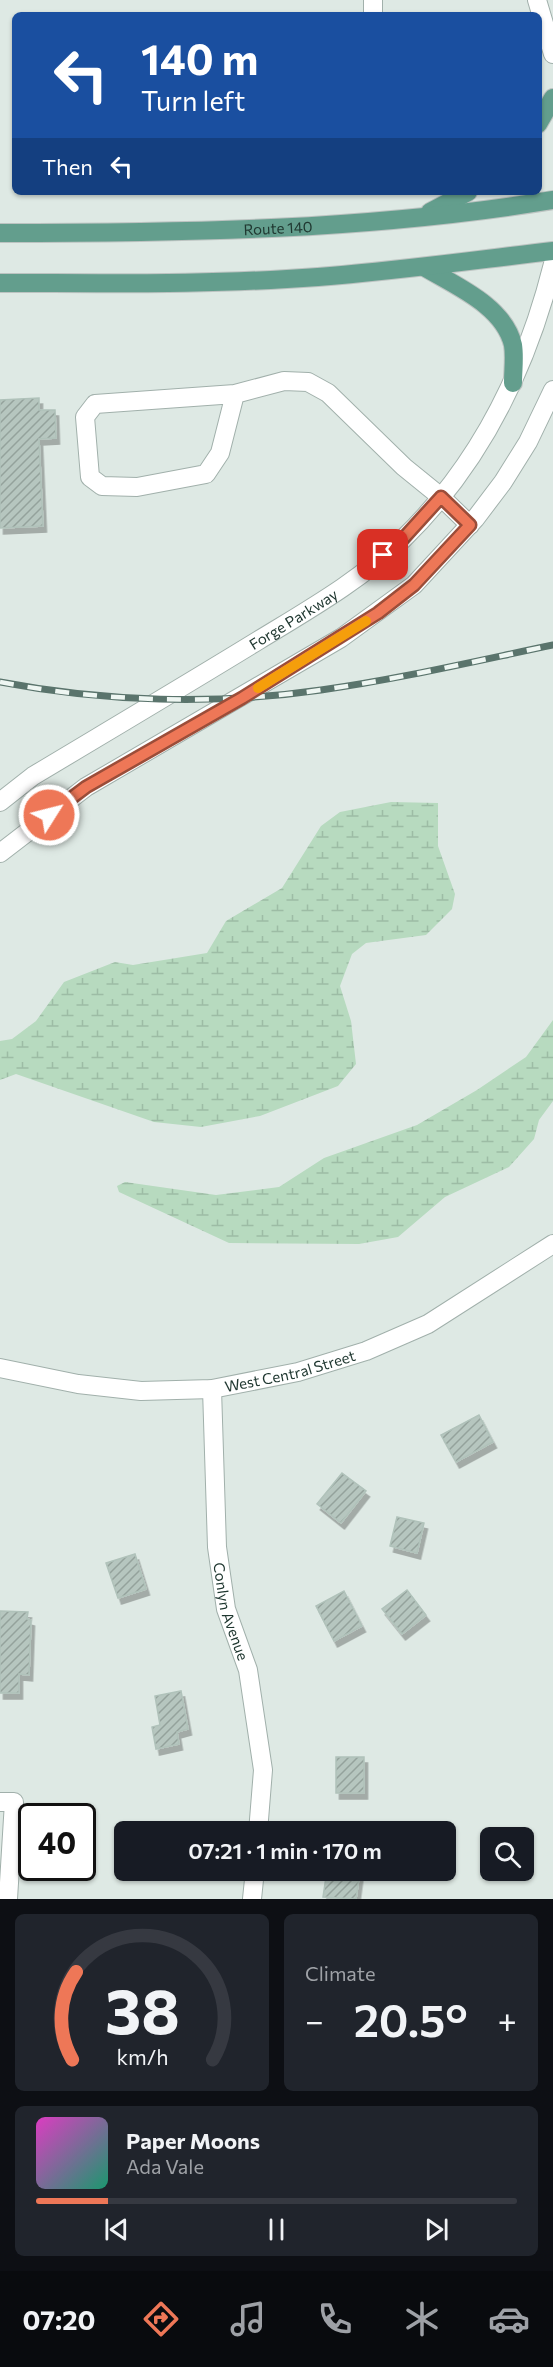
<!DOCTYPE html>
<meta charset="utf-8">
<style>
body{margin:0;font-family:Commissioner,sans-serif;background:#20242c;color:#f1f3f6;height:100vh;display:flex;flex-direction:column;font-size:22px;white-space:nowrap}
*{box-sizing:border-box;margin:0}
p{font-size:20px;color:#9ea1a6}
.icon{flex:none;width:33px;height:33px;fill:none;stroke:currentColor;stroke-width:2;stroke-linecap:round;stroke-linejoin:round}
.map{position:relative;height:1899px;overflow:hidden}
.panel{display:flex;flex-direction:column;gap:15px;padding:15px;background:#0d0f14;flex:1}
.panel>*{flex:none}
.guide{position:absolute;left:12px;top:12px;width:530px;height:183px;border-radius:9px;box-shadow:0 2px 4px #0004;background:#1a4fa0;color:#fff;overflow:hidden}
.tools{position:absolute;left:480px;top:1827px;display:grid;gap:12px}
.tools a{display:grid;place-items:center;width:54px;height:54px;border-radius:9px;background:#171b24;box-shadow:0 2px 4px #0004;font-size:30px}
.speed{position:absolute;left:18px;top:1803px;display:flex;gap:12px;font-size:30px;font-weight:700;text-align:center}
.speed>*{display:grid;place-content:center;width:78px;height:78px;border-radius:50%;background:#171b24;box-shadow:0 2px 4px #0004;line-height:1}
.speed .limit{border:3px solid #111;border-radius:9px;background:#fff;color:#111}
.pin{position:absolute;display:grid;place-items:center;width:51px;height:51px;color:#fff;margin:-26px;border-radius:12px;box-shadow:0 3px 9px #0006}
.me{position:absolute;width:66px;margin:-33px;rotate:54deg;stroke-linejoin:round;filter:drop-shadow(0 0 4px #0008)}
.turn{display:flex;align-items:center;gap:21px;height:126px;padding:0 30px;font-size:27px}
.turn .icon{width:78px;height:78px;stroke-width:2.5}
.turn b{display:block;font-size:42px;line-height:51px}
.then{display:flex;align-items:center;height:57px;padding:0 30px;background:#0003;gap:12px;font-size:22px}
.big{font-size:45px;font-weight:600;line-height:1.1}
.panel .card{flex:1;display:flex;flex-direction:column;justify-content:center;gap:9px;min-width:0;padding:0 21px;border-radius:9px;background:#20242c}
.panel .dial{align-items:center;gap:0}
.dial svg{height:156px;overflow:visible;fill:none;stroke:#363941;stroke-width:7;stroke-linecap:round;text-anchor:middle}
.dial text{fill:#f1f3f6;stroke:none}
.song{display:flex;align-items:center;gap:18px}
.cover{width:72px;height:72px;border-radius:9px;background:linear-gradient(135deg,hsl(310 70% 55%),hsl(160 70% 35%))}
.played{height:6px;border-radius:3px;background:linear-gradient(90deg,#ee7757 15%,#363941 15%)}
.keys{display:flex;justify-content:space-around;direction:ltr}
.heat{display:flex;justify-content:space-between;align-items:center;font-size:33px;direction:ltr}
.panel .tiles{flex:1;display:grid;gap:15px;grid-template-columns:1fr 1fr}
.card:last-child{grid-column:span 2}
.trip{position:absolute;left:114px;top:1821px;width:342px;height:60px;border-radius:9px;background:#171b24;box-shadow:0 2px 4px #0004;font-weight:600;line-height:60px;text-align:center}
.dock{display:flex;height:96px;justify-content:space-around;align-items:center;background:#090b0e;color:#9ea1a6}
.dock .icon{width:42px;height:42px}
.dock .on{color:#ee7757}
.dock b{font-size:27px;color:#f1f3f6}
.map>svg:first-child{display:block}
</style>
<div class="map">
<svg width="553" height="1899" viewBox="0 0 553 1899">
<defs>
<pattern id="wetland-marsh" width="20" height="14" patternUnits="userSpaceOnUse" patternTransform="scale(1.5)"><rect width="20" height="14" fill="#b7dabf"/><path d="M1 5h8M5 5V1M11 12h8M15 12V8" fill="none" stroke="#9dbca5"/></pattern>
<pattern id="building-hatch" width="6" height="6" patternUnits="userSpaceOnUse" patternTransform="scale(1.5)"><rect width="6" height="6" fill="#b6c6bf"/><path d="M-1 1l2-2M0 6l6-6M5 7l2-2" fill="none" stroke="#94a29c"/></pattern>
<filter id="shadow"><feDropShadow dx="3.5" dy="6" stdDeviation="0" flood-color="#0004"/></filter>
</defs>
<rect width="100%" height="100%" fill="#dee9e4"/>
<g fill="url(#wetland-marsh)">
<path d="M 391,802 L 438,803 L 438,846 L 455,894 L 452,909 L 426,935 L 366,943 L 352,954 L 340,986 L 351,1021 L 356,1064 L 338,1086 L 260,1116 L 201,1127 L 154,1122 L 16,1074 L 0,1080 L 0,1041 L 12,1039 L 36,1021 L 64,982 L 115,962 L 133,965 L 207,953 L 226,921 L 282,888 L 321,826 L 340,812 Z"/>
<path d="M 553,1020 L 553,1101 L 539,1120 L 534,1139 L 509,1167 L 445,1197 L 398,1237 L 359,1244 L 229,1243 L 119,1192 L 117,1186 L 125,1182 L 216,1195 L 279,1187 L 324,1158 L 417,1125 L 477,1090 L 526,1057 Z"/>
</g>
<g fill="url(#building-hatch)" stroke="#b0c2ba" stroke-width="1.5" filter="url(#shadow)">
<path d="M 39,398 L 39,410 L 55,410 L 56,438 L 39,439 L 43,526 L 0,528 L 0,400 Z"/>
<path d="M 479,1415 L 493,1442 L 456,1462 L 441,1435 Z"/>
<path d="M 342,1473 L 366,1491 L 341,1523 L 317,1504 Z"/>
<path d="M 397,1517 L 424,1523 L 417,1553 L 390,1546 Z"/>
<path d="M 135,1554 L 146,1589 L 118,1598 L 106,1563 Z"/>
<path d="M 407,1590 L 426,1615 L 402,1634 L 382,1609 Z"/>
<path d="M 344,1591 L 362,1626 L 334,1641 L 316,1606 Z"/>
<path d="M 0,1611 L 28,1612 L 27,1619 L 31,1620 L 29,1675 L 19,1674 L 19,1693 L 0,1693 Z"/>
<path d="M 181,1691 L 188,1729 L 177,1732 L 179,1744 L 156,1749 L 152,1727 L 160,1725 L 155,1696 Z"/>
<rect x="336" y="1757" width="28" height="36"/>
<path d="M 327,1870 L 360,1870 L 356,1899 L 323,1897 Z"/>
</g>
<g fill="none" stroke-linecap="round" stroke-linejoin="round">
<g stroke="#a1b0ab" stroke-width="20">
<g id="minor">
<path d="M 373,0 L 373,15"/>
<path d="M 537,0 L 553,54"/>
<path d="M 235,394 L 220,453 L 206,474 L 137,487 L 102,486 L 90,477 L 85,417 L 95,404 L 235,394 L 284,381 L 308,382 L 328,393 L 404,467 L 441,497 L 470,525"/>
<path id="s1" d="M 0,802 L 33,776 C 108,731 184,686 259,640 C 308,610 361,580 403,539 C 480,464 527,368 553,264"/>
<path d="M 0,853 L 86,787 L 341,638 L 414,585 L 475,519 L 503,482 L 528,442 L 553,390"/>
<path id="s2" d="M 0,1368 L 78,1384 L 141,1391 L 212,1389 L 298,1372 L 366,1351 L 428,1324 L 553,1244"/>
<path id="s3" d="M 212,1389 L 217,1547 L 226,1609 L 248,1670 L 263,1770 L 258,1832"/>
<path d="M 0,1802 L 14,1802 L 8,1899"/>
<path d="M 252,1899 L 255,1870"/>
</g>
</g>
<g stroke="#bcc3c1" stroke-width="20">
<g id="major">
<path d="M 538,124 L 553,98"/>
<path d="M 430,212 L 468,192"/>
<path id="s4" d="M 0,233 C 185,233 370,230 553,200"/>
<path d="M 424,267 C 456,286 504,306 513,345 C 515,357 513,370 513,383"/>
<path d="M 0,283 C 106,283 212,285 318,277 C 397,271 475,260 553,251"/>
</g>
</g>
<use href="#minor" stroke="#fff" stroke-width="18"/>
<use href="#major" stroke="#639e8d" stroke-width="18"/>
<g stroke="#5a746c" stroke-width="7">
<path id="rail" d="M 0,682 C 104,702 216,705 321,690 C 399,679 476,661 553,645"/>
</g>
<use href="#rail" stroke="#eef6f2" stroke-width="4.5" stroke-dasharray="14" stroke-linecap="butt"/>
</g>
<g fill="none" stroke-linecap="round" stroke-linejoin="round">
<g stroke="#9b4d39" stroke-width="15">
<path id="route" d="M 49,815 L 86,787 L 242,698 L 378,613 L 414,585 L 470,525 L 441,497 L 401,541 L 383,555"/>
</g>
<use href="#route" stroke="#ee7757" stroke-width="10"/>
<path stroke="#f59e0b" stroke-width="10" d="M 258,688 L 366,621"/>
</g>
<g text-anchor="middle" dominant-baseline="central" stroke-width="4.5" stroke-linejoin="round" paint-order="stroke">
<g font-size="15" fill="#203831" stroke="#eef6f2">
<text stroke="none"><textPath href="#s4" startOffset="278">Route 140</textPath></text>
<text stroke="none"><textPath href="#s1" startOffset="346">Forge Parkway</textPath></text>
<text stroke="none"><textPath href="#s2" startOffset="294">West Central Street</textPath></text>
<text stroke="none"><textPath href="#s3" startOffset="224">Conlyn Avenue</textPath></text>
</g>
</g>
</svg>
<div class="tools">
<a><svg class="icon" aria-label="search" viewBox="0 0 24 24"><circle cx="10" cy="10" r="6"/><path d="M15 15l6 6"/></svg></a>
</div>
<div class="speed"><div class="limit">40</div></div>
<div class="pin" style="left:383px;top:555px;background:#d93025"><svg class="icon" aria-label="arrive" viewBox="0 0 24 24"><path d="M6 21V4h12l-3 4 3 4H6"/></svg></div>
<svg class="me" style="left:49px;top:815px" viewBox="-20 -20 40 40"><circle r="17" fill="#ee7757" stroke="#fff" stroke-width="3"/><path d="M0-11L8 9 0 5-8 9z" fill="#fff"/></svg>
<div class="trip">07:21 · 1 min · 170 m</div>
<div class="guide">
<div class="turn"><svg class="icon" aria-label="left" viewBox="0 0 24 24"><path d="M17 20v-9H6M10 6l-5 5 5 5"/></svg><div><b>140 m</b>Turn left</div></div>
<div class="then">Then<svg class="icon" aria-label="left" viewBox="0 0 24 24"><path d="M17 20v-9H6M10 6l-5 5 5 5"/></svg></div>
</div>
</div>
<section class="panel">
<div class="tiles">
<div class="card dial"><svg viewBox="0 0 100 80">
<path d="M14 69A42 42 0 1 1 86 69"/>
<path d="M14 69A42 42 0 0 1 16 24" stroke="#ee7757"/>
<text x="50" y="56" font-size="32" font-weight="700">38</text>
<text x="50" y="72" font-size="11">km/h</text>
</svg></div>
<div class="card"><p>Climate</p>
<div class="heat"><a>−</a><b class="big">20.5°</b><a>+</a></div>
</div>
<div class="card">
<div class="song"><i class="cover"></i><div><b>Paper Moons</b><p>Ada Vale</p></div></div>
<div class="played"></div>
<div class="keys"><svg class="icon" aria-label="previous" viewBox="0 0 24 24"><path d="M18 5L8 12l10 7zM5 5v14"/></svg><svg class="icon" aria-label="pause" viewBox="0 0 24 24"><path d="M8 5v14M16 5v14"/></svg><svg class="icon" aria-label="next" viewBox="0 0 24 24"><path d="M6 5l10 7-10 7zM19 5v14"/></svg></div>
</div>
</div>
</section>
<nav class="dock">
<b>07:20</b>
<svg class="icon on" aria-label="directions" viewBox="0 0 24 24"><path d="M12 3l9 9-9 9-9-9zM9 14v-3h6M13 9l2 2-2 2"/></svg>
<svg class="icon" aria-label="music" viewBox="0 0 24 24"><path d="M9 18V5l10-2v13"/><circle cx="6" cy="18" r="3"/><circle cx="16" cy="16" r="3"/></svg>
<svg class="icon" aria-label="phone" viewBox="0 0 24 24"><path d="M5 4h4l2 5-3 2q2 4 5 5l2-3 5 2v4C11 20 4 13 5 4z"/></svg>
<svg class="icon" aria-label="climate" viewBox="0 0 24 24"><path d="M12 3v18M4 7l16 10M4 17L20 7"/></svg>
<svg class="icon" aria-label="car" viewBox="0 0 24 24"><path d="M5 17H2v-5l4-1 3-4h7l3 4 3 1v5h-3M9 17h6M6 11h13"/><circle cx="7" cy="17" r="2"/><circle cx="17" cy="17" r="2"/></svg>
</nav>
